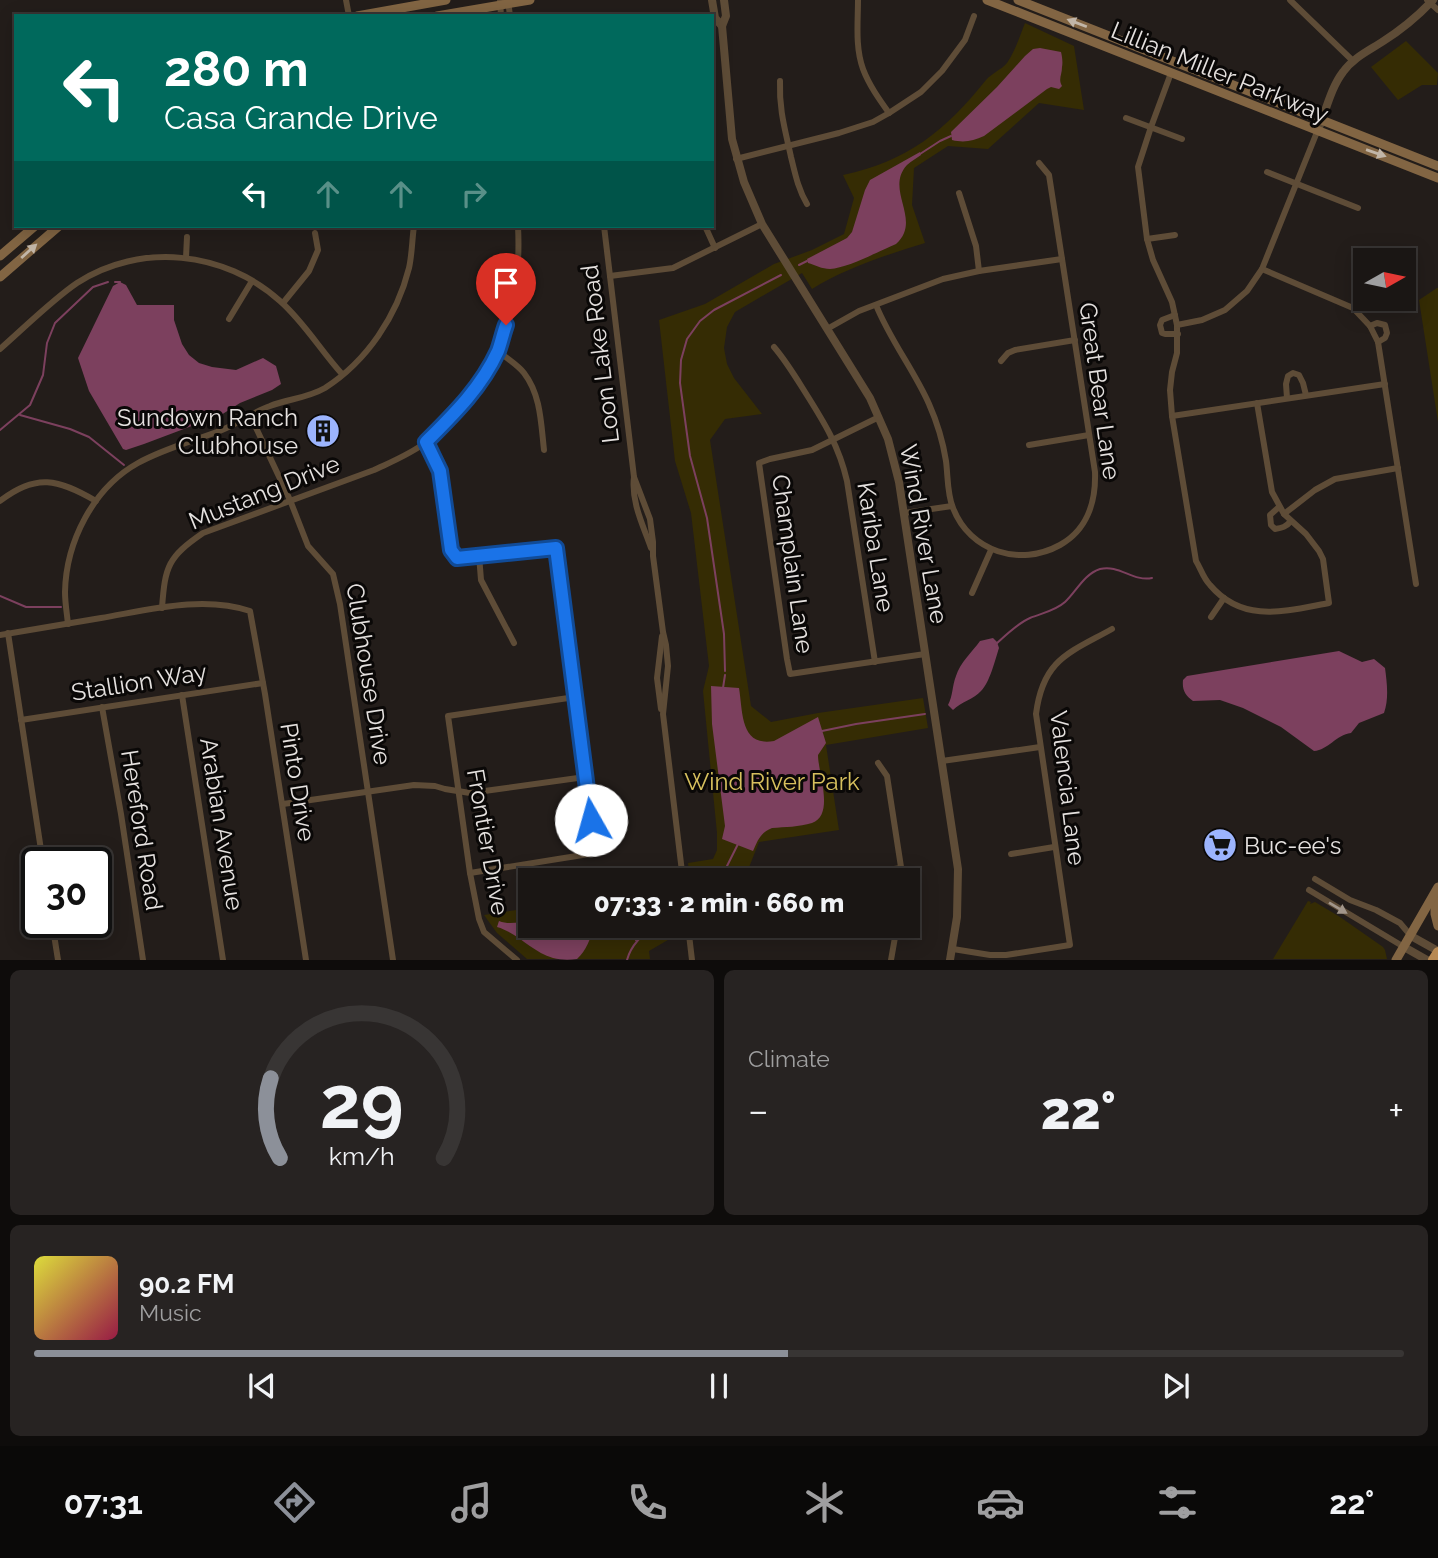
<!DOCTYPE html>
<meta charset="utf-8">
<style>
body{margin:0;font-family:Raleway,sans-serif;background:#272322;color:#f1f3f6;height:100vh;display:flex;flex-direction:column;font-size:26px;white-space:nowrap}
*{box-sizing:border-box;margin:0}
p{font-size:23px;color:#9f9fa0}
.icon{flex:none;width:38px;height:38px;fill:none;stroke:currentColor;stroke-width:2;stroke-linecap:round;stroke-linejoin:round}
.map{position:relative;height:960px;overflow:hidden}
.details{display:flex;flex-direction:column;gap:10px;padding:10px;background:#0e0c0b;flex:1}
.details>*{flex:none}
.hud{position:absolute;left:14px;top:14px;width:700px;height:214px;border-radius:0px;box-shadow:0 4px 18px #0003,0 0 0 2px #383534;background:#00695c;color:#fff;overflow:hidden}
.needle{width:46px;rotate:81deg}
.fabs{position:absolute;left:1353px;top:248px;display:grid;gap:14px}
.fabs a{display:grid;place-items:center;width:63px;height:63px;border-radius:0px;background:#1a1614;box-shadow:0 4px 18px #0003,0 0 0 2px #383534;font-size:35px}
.speed{position:absolute;left:21px;top:847px;display:flex;gap:14px;font-size:35px;font-weight:700;text-align:center}
.speed>*{display:grid;place-content:center;width:91px;height:91px;border-radius:50%;background:#1a1614;box-shadow:0 4px 18px #0003,0 0 0 2px #383534;line-height:1}
.speed .limit{border:4px solid #111;border-radius:10px;background:#fff;color:#111}
.pin{position:absolute;display:grid;place-items:center;width:60px;height:60px;color:#fff;margin:-72px -30px;border-radius:50% 50% 50% 0;rotate:-45deg;box-shadow:0 0 7px #0007}
.pin .icon{rotate:45deg}
.me{position:absolute;width:77px;margin:-38px;rotate:353deg;stroke-linejoin:round;filter:drop-shadow(0 0 5px #0008)}
.turn{display:flex;align-items:center;gap:24px;height:147px;padding:0 35px;font-size:32px}
.turn .icon{width:91px;height:91px;stroke-width:2.5}
.turn b{display:block;font-size:49px;line-height:60px}
.lanes{display:flex;align-items:center;height:66px;padding:0 35px;background:#0003;justify-content:center;gap:35px;direction:ltr}
.lanes .off{opacity:.35}
.big{font-size:52px;font-weight:800;line-height:1.1}
.details .tile{flex:1;display:flex;flex-direction:column;justify-content:center;gap:10px;min-width:0;padding:0 24px;border-radius:10px;background:#272322}
.details .dial{align-items:center;gap:0}
.dial svg{height:182px;overflow:visible;fill:none;stroke:#383534;stroke-width:7;stroke-linecap:round;text-anchor:middle}
.dial text{fill:#f1f3f6;stroke:none}
.song{display:flex;align-items:center;gap:21px}
.cover{width:84px;height:84px;border-radius:10px;background:linear-gradient(135deg,hsl(60 70% 55%),hsl(340 70% 35%))}
.played{height:7px;border-radius:4px;background:linear-gradient(90deg,#8c9099 55%,#383534 55%)}
.keys{display:flex;justify-content:space-around;direction:ltr}
.heat{display:flex;justify-content:space-between;align-items:center;font-size:38px;direction:ltr}
.details .tiles{flex:1;display:grid;gap:10px;grid-template-columns:1fr 1fr}
.tile:last-child{grid-column:span 2}
.trip{position:absolute;left:518px;top:868px;width:402px;height:70px;border-radius:0px;background:#1a1614;box-shadow:0 4px 18px #0003,0 0 0 2px #383534;font-weight:800;line-height:70px;text-align:center}
.dock{display:flex;height:112px;justify-content:space-around;align-items:center;background:#0a0908;color:#9f9fa0}
.dock .icon{width:49px;height:49px}
.dock .current{color:#8c9099}
.dock b{font-size:32px;color:#f1f3f6}
.map>svg:first-child{display:block}
</style>
<div class="map">
<svg width="1438" height="960" viewBox="0 0 1438 960">
<rect width="100%" height="100%" fill="#231d1a"/>
<g fill="#352c04">
<path d="M 1025,23 L 1074,46 L 1084,110 L 1039,103 L 988,149 L 948,146 L 914,168 L 912,205 L 925,243 C 886,255 846,268 812,289 L 802,273 L 735,312 L 727,327 L 724,348 L 727,364 L 734,378 L 762,414 L 725,419 L 710,440 L 751,706 L 771,722 L 818,713 L 923,698 L 928,728 L 826,745 L 839,830 L 759,842 L 744,880 L 690,880 L 688,863 L 713,859 L 717,850 L 717,833 L 703,691 L 709,666 L 691,513 L 675,461 L 659,320 L 705,304 L 774,264 L 812,250 L 844,234 L 854,198 L 843,175 C 908,161 945,131 986,80 C 992,73 1001,70 1007,63 C 1015,51 1020,36 1025,23 Z"/>
<path d="M 1406,41 L 1438,73 L 1437,85 L 1422,85 L 1398,100 L 1371,67 Z"/>
<path d="M 1437,288 L 1438,288 L 1438,422 L 1419,300 Z"/>
<path d="M 1308,901 L 1311,902 L 1310,904 L 1315,902 L 1340,917 L 1383,947 L 1385,950 L 1387,959 L 1273,959 Z"/>
<path d="M 530,908 L 530,926 L 684,926 L 685,930 L 649,951 L 650,959 L 527,959 L 497,933 L 484,915 Z"/>
</g>
<g fill="#7c405e">
<path d="M 1040,48 L 1061,52 C 1062,56 1063,62 1062,67 C 1062,75 1058,79 1062,86 L 1059,89 L 1051,87 L 1047,89 L 984,136 C 973,141 964,143 952,140 L 951,132 L 997,87 L 1025,56 L 1033,49 Z"/>
<path d="M 920,152 L 921,155 C 917,158 911,161 907,165 C 884,190 923,220 896,244 C 879,251 848,268 830,269 C 822,269 815,265 808,263 L 807,259 L 847,238 L 852,232 L 865,190 L 870,180 Z"/>
<path d="M 120,282 L 126,285 L 137,305 L 174,305 L 174,320 L 182,344 L 189,355 L 199,363 L 212,367 L 236,370 L 263,358 L 276,366 L 281,384 L 272,390 L 240,403 L 221,415 L 144,444 L 126,450 L 123,449 L 89,391 L 78,358 L 113,286 Z"/>
<path d="M 993,638 L 997,642 L 999,648 C 995,660 990,682 981,691 C 974,699 961,702 953,710 L 948,705 C 953,696 952,686 956,676 C 960,663 972,652 980,641 Z"/>
<path d="M 1339,651 L 1362,662 L 1374,659 L 1385,668 C 1387,683 1389,699 1384,713 L 1359,723 L 1351,733 C 1336,735 1328,750 1314,751 L 1281,727 L 1243,708 L 1220,700 L 1193,701 C 1185,695 1182,690 1183,680 L 1187,676 Z"/>
<path d="M 711,686 L 739,688 C 743,712 740,747 774,741 L 818,717 L 826,743 L 818,755 C 818,773 835,815 812,823 C 799,827 785,827 772,828 C 760,833 758,840 753,851 L 722,839 L 725,826 L 712,724 Z"/>
<path d="M 499,921 C 509,925 519,922 530,921 L 530,926 L 594,926 C 591,938 586,951 577,959 C 569,960 561,960 553,958 C 532,952 518,933 497,927 Z"/>
</g>
<g fill="none" stroke-linecap="round" stroke-linejoin="round">
<g stroke="#7c405e" stroke-width="2">
<path d="M 920,154 L 940,141 L 951,136"/>
<path d="M 799,265 L 807,261"/>
<path d="M 115,282 L 120,282"/>
<path d="M 20,415 L 70,429 L 89,437 L 124,465"/>
<path d="M 0,430 L 30,405 L 43,375 L 47,343 L 55,323 L 93,287 L 108,282"/>
<path d="M 0,596 L 26,607 L 61,607"/>
<path d="M 996,644 C 1006,635 1018,623 1030,618 C 1042,613 1055,611 1065,602 C 1076,592 1084,574 1100,569 C 1119,564 1133,582 1152,578"/>
<path d="M 725,671 L 724,634 L 707,518 L 690,456 L 680,383 L 681,360 L 687,339 L 700,321 L 714,310 L 781,275"/>
<path d="M 723,688 L 725,675"/>
<path d="M 822,731 L 856,724 L 925,714"/>
<path d="M 718,880 L 722,876 L 738,844"/>
<path d="M 618,927 L 633,934 L 636,940"/>
<path d="M 627,960 C 631,945 642,935 654,926"/>
</g>
<g stroke="#5e4c37" stroke-width="6">
<path d="M 346,0 L 349,16"/>
<path d="M 500,0 L 501,16"/>
<path d="M 508,0 L 510,16"/>
<path d="M 858,0 C 858,22 855,47 863,69 C 869,85 879,99 889,113"/>
<path d="M 1290,0 L 1353,61"/>
<path d="M 1427,0 L 1438,10"/>
<path d="M 1171,73 L 1151,127 L 1138,167 L 1147,239 L 1153,260 L 1172,302 L 1177,325 L 1177,353 L 1172,372 L 1170,390 L 1172,416 L 1196,561 C 1201,569 1203,578 1210,585 C 1243,624 1286,611 1329,603 L 1323,559 L 1319,551 L 1306,534 L 1284,514 L 1272,492 L 1257,403"/>
<path d="M 780,81 C 779,110 785,129 791,157 C 795,173 798,189 807,204"/>
<path d="M 1126,118 L 1182,139"/>
<path d="M 736,159 L 839,133 L 873,122 L 889,113 L 921,92 L 942,71 L 965,40 L 974,16"/>
<path d="M 1267,172 L 1358,208"/>
<path d="M 959,193 L 976,246 L 979,271"/>
<path d="M 604,226 L 634,477 C 631,502 643,525 651,548"/>
<path d="M 705,226 L 715,248"/>
<path d="M 1147,239 L 1175,235"/>
<path d="M 186,258 L 187,237"/>
<path d="M 1262,269 L 1353,308 L 1370,326 L 1378,342 L 1416,584"/>
<path d="M 610,276 L 673,268 L 762,224"/>
<path d="M 283,303 L 309,271 L 318,250 L 315,233"/>
<path d="M 876,305 C 890,340 914,370 929,404 C 937,422 943,442 946,461 C 948,476 947,494 953,508 C 970,552 1020,567 1060,545 C 1087,530 1096,502 1095,472 L 1049,175 L 1039,163"/>
<path d="M 1175,315 L 1162,320 L 1160,325 L 1162,333 L 1165,334 L 1178,334"/>
<path d="M 229,319 L 252,281"/>
<path d="M 1177,325 L 1202,320 L 1225,310 L 1247,291 L 1262,269 L 1317,132"/>
<path d="M 1370,326 L 1377,323 L 1385,325 L 1387,333 L 1385,338 L 1378,342"/>
<path d="M 827,329 L 859,311 L 943,279 L 979,271 L 1062,259"/>
<path d="M 774,347 C 786,361 795,376 805,392 C 824,422 839,446 847,481 L 875,662"/>
<path d="M 0,349 C 24,328 52,300 77,283 C 140,242 225,251 280,301 C 304,322 321,351 342,374"/>
<path d="M 498,351 C 506,358 518,365 524,373 C 541,395 541,424 544,450"/>
<path d="M 1001,361 L 1008,353 L 1015,350 L 1075,340"/>
<path d="M 1287,398 L 1286,384 L 1288,376 L 1293,373 L 1299,375 L 1303,383 L 1306,395"/>
<path d="M 250,415 L 290,500 L 308,546 L 333,574 L 340,604 L 393,960"/>
<path d="M 1172,416 L 1385,384"/>
<path d="M 879,417 L 812,450 L 770,459 L 759,463 L 787,659 L 790,674 L 925,654"/>
<path d="M 426,442 L 440,470 L 451,550 L 457,558 L 556,548 L 593,839 L 589,854 L 470,873"/>
<path d="M 1029,445 L 1089,435"/>
<path d="M 634,477 L 650,519 L 653,542 L 653,556 L 663,632 L 666,645 L 668,666 L 663,714 L 683,880"/>
<path d="M 0,501 C 36,473 58,479 96,501"/>
<path d="M 1279,507 L 1270,515 L 1271,525 L 1275,529 C 1282,528 1286,527 1291,521"/>
<path d="M 904,513 L 952,506"/>
<path d="M 1284,514 L 1315,490 L 1335,479 L 1398,468"/>
<path d="M 479,555 L 481,580 L 514,643"/>
<path d="M 972,593 L 991,550"/>
<path d="M 162,608 C 165,566 168,557 203,533 L 374,470 C 391,462 411,454 426,442 C 433,436 439,429 446,423 C 501,368 522,303 518,226"/>
<path d="M 1211,617 L 1224,598"/>
<path d="M 68,624 C 67,614 65,603 65,592 C 66,542 93,488 138,463 C 165,448 194,441 222,430 C 239,423 253,412 270,406 C 288,399 308,398 325,388 C 367,361 397,316 409,268 C 412,255 412,240 414,226"/>
<path d="M 8,633 L 43,863"/>
<path d="M 0,635 C 34,629 67,624 101,618 C 148,610 203,595 250,611 L 265,694 L 306,960"/>
<path d="M 182,695 L 223,960"/>
<path d="M 102,707 L 121,814 L 143,960"/>
<path d="M 661,709 L 657,678 L 662,636"/>
<path d="M 21,720 L 263,683"/>
<path d="M 942,761 L 1040,747"/>
<path d="M 878,763 L 887,776 L 903,880"/>
<path d="M 283,804 L 414,785 L 435,786 L 445,789 L 470,793 L 585,777"/>
<path d="M 1011,854 L 1054,847"/>
<path d="M 1315,879 L 1350,900 L 1376,910 L 1400,923 L 1411,936"/>
<path d="M 820,880 L 901,868"/>
<path d="M 1309,890 L 1404,947"/>
<path d="M 52,922 L 58,960"/>
<path d="M 688,926 L 692,960"/>
<path d="M 953,949 L 990,955 L 1006,955 L 1070,945 L 1036,714 C 1043,659 1069,653 1112,629"/>
<path d="M 517,960 L 484,932 L 479,919 L 470,873 L 448,716 L 575,697"/>
<path d="M 891,960 L 897,926"/>
</g>
<g stroke="#5e4c37" stroke-width="8">
<path d="M 712,0 L 715,18 L 722,26"/>
<path d="M 724,0 L 726,16 L 722,26 L 732,139 L 744,182 L 762,224 L 870,398 L 888,439 L 899,482 L 958,869 L 957,917 L 950,960"/>
<path d="M 1317,132 C 1326,112 1330,89 1343,72 C 1353,58 1368,51 1382,42 C 1401,30 1418,16 1433,0"/>
<path d="M 1411,936 L 1438,951"/>
<path d="M 1404,947 L 1427,960"/>
</g>
<g stroke="#826543" stroke-width="9">
<path d="M 987,0 L 1438,178"/>
<path d="M 1018,0 L 1438,166"/>
<path d="M 357,16 L 446,0"/>
<path d="M 437,16 L 530,0"/>
<path d="M 0,256 L 35,226"/>
<path d="M 0,277 L 59,226"/>
<path d="M 1435,894 L 1435,914 L 1438,926"/>
<path d="M 1396,960 L 1438,887"/>
</g>
<path stroke="#b78953" stroke-width="10" d="M 1433,960 L 1438,952"/>
</g>
<defs><path id="oneway-solid" d="M-6-.8H1V-3.2L6.5 0L1 3.2V.8H-6Z" transform="scale(1.75)"/></defs>
<g fill="#c2b6a8">
<use href="#oneway-solid" transform="translate(1077 23) rotate(-159)"/>
<use href="#oneway-solid" transform="translate(1376 153) rotate(19)"/>
<use href="#oneway-solid" transform="translate(29 251) rotate(-42)"/>
</g>
<use fill="#a2968b" href="#oneway-solid" transform="translate(1338 908) rotate(31)"/>
<g fill="none" stroke-linecap="round" stroke-linejoin="round">
<g stroke="#114b97" stroke-width="18">
<path id="route" d="M 506,325 C 503,333 501,343 498,351 C 481,388 453,415 426,442 L 440,471 L 451,550 L 457,558 L 556,548 L 591,820"/>
</g>
<use href="#route" stroke="#1a73e8" stroke-width="12"/>
</g>
<defs>
<g id="building-disc" transform="scale(1.75)"><circle r="9.5" fill="#9cb4fd" stroke="#0a0807"/><path d="M-4-6H4V6H1V3H-1V6H-4ZM-2.5-4.3h1.7v1.8h-1.7ZM.8-4.3h1.7v1.8H.8ZM-2.5-1h1.7V.8h-1.7ZM.8-1h1.7V.8H.8Z" fill="#111"/></g>
<g id="supermarket-disc" transform="scale(1.75)"><circle r="9.5" fill="#9cb4fd" stroke="#0a0807"/><path d="M-6-5.5h2.5l.6 2H6L4.5 2H-2.5L-4.4-4H-6ZM-1.5 3.2a1.3 1.3 0 1 0 .1 0ZM3 3.2a1.3 1.3 0 1 0 .1 0Z" fill="#111"/></g>
</defs>
<g fill-rule="evenodd">
<use href="#building-disc" x="323" y="431"/>
<use href="#supermarket-disc" x="1220" y="845"/>
</g>
<g text-anchor="middle" dominant-baseline="central" stroke-width="6" stroke-linejoin="round" paint-order="stroke">
<g font-size="24" fill="#e5e1df" stroke="#0a0807">
<text transform="translate(1220 72) rotate(22)">Lillian Miller Parkway</text>
<text transform="translate(600 354) rotate(-97)">Loon Lake Road</text>
<text transform="translate(1100 391) rotate(82)">Great Bear Lane</text>
<text transform="translate(264 492) rotate(-22)">Mustang Drive</text>
<text transform="translate(924 534) rotate(80)">Wind River Lane</text>
<text transform="translate(876 547) rotate(81)">Kariba Lane</text>
<text transform="translate(793 564) rotate(82)">Champlain Lane</text>
<text transform="translate(369 674) rotate(81)">Clubhouse Drive</text>
<text transform="translate(139 682) rotate(-9)">Stallion Way</text>
<text transform="translate(298 782) rotate(81)">Pinto Drive</text>
<text transform="translate(1068 788) rotate(83)">Valencia Lane</text>
<text transform="translate(222 824) rotate(81)">Arabian Avenue</text>
<text transform="translate(142 830) rotate(81)">Hereford Road</text>
<text transform="translate(488 842) rotate(80)">Frontier Drive</text>
</g>
<g font-size="24" fill="#e5e1df" stroke="#0a0807" text-anchor="end">
<text x="298" y="417">Sundown Ranch<tspan x="298" dy="28">Clubhouse</tspan></text>
<text x="1244" y="845" text-anchor="start">Buc-ee's</text>
</g>
<g font-size="24" fill="#d7c05e" stroke="#0a0807">
<text x="772" y="781">Wind River Park</text>
</g>
</g>
</svg>
<div class="fabs">
<a><svg class="needle" viewBox="-14 -14 28 28"><path d="M0-13l5 13h-10z" fill="#e53935"/><path d="M0 13l5-13h-10z" fill="#9f9fa0"/></svg></a>
</div>
<div class="speed"><div class="limit">30</div></div>
<div class="pin" style="left:506px;top:325px;background:#d93025"><svg class="icon" aria-label="arrive" viewBox="0 0 24 24"><path d="M6 21V4h12l-3 4 3 4H6"/></svg></div>
<svg class="me" style="left:591px;top:820px" viewBox="-20 -20 40 40"><circle r="19" fill="#fff"/><path d="M0-13L10 11 0 6-10 11z" fill="#1a73e8"/></svg>
<div class="trip">07:33 · 2 min · 660 m</div>
<div class="hud">
<div class="turn"><svg class="icon" aria-label="left" viewBox="0 0 24 24"><path d="M17 20v-9H6M10 6l-5 5 5 5"/></svg><div><b>280 m</b>Casa Grande Drive</div></div>
<div class="lanes"><svg class="icon" aria-label="left" viewBox="0 0 24 24"><path d="M17 20v-9H6M10 6l-5 5 5 5"/></svg><svg class="icon off" aria-label="ahead" viewBox="0 0 24 24"><path d="M12 20V5M6 11l6-6 6 6"/></svg><svg class="icon off" aria-label="ahead" viewBox="0 0 24 24"><path d="M12 20V5M6 11l6-6 6 6"/></svg><svg class="icon off" aria-label="right" viewBox="0 0 24 24"><path d="M7 20v-9h11M14 6l5 5-5 5"/></svg></div>
</div>
</div>
<section class="details">
<div class="tiles">
<div class="tile dial"><svg viewBox="0 0 100 80">
<path d="M14 69A42 42 0 1 1 86 69"/>
<path d="M14 69A42 42 0 0 1 10 34" stroke="#8c9099"/>
<text x="50" y="56" font-size="32" font-weight="700">29</text>
<text x="50" y="72" font-size="11">km/h</text>
</svg></div>
<div class="tile"><p>Climate</p>
<div class="heat"><a>−</a><b class="big">22°</b><a>+</a></div>
</div>
<div class="tile">
<div class="song"><i class="cover"></i><div><b>90.2 FM</b><p>Music</p></div></div>
<div class="played"></div>
<div class="keys"><svg class="icon" aria-label="previous" viewBox="0 0 24 24"><path d="M18 5L8 12l10 7zM5 5v14"/></svg><svg class="icon" aria-label="pause" viewBox="0 0 24 24"><path d="M8 5v14M16 5v14"/></svg><svg class="icon" aria-label="next" viewBox="0 0 24 24"><path d="M6 5l10 7-10 7zM19 5v14"/></svg></div>
</div>
</div>
</section>
<nav class="dock">
<b>07:31</b>
<svg class="icon current" aria-label="directions" viewBox="0 0 24 24"><path d="M12 3l9 9-9 9-9-9zM9 14v-3h6M13 9l2 2-2 2"/></svg>
<svg class="icon" aria-label="music" viewBox="0 0 24 24"><path d="M9 18V5l10-2v13"/><circle cx="6" cy="18" r="3"/><circle cx="16" cy="16" r="3"/></svg>
<svg class="icon" aria-label="phone" viewBox="0 0 24 24"><path d="M5 4h4l2 5-3 2q2 4 5 5l2-3 5 2v4C11 20 4 13 5 4z"/></svg>
<svg class="icon" aria-label="climate" viewBox="0 0 24 24"><path d="M12 3v18M4 7l16 10M4 17L20 7"/></svg>
<svg class="icon" aria-label="car" viewBox="0 0 24 24"><path d="M5 17H2v-5l4-1 3-4h7l3 4 3 1v5h-3M9 17h6M6 11h13"/><circle cx="7" cy="17" r="2"/><circle cx="17" cy="17" r="2"/></svg>
<svg class="icon" aria-label="filters" viewBox="0 0 24 24"><path d="M4 7h16M4 17h16"/><circle cx="9" cy="7" r="2"/><circle cx="15" cy="17" r="2"/></svg>
<b>22°</b>
</nav>
